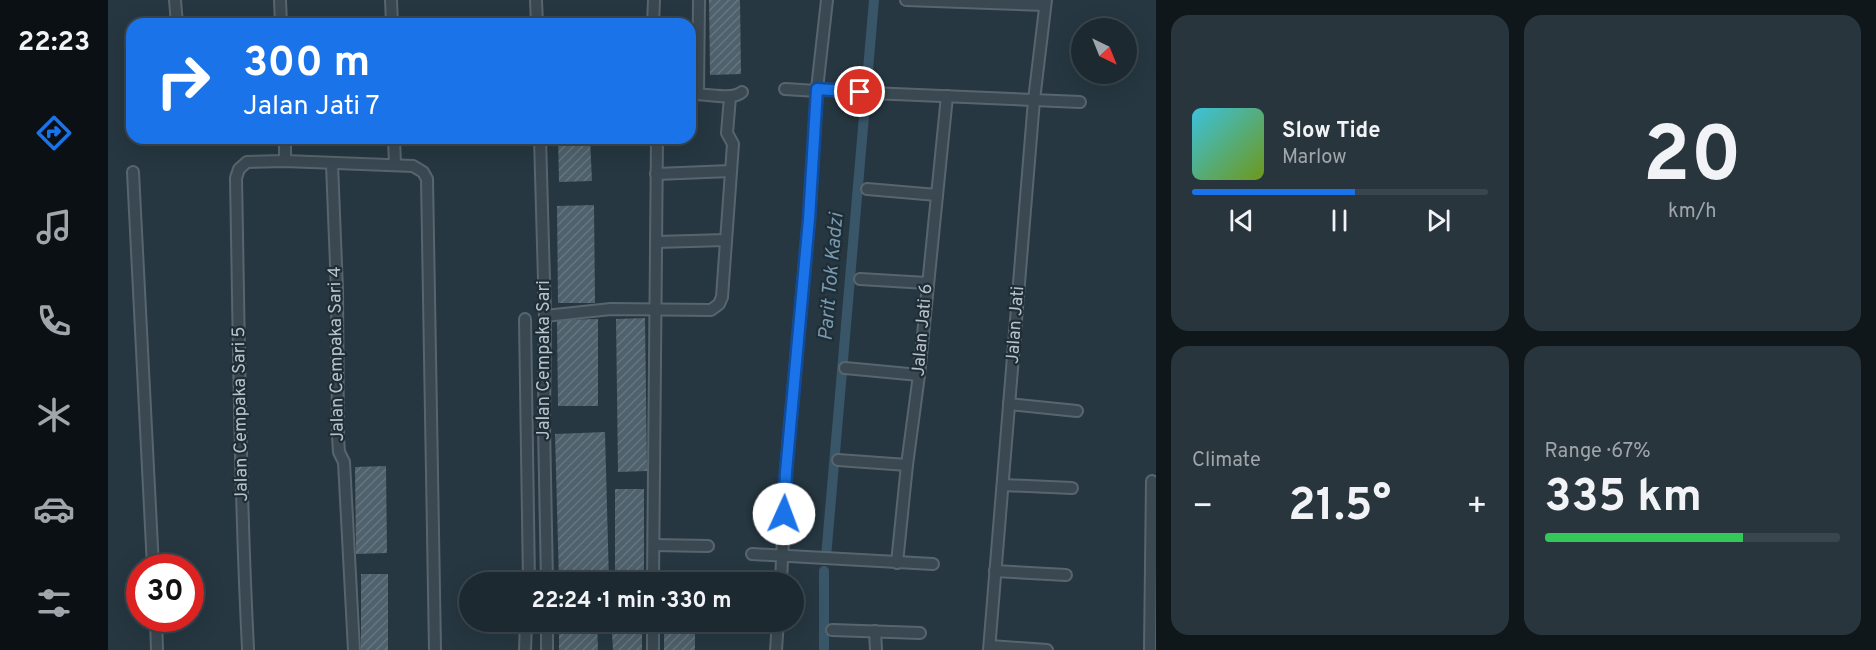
<!DOCTYPE html>
<meta charset="utf-8">
<style>
body{margin:0;font-family:Overpass,sans-serif;background:#29353d;color:#f1f3f6;height:100vh;display:flex;flex-direction:column;font-size:22px;white-space:nowrap}
*{box-sizing:border-box;margin:0}
p{font-size:20px;color:#a0a6ab}
.icon{flex:none;width:33px;height:33px;fill:none;stroke:currentColor;stroke-width:2;stroke-linecap:round;stroke-linejoin:round}
.map{position:relative;flex:1;overflow:hidden}
.sheet{display:flex;flex-direction:column;gap:15px;padding:15px;background:#0f171b;width:720px}
.sheet>*{flex:none}
.top-card{position:absolute;left:18px;top:18px;width:570px;height:126px;border-radius:18px;box-shadow:0 6px 24px #0002,0 0 0 2px #3a454d;background:#1a73e8;color:#fff;overflow:hidden}
.needle{width:39px;rotate:137deg}
.controls{position:absolute;left:963px;top:18px;display:grid;gap:12px}
.controls a{display:grid;place-items:center;width:66px;height:66px;border-radius:50%;background:#1c2931;box-shadow:0 6px 24px #0002,0 0 0 2px #3a454d;font-size:30px}
.speed{position:absolute;left:18px;top:554px;display:flex;gap:12px;font-size:30px;font-weight:700;text-align:center}
.speed>*{display:grid;place-content:center;width:78px;height:78px;border-radius:50%;background:#1c2931;box-shadow:0 6px 24px #0002,0 0 0 2px #3a454d;line-height:1}
.speed .limit{border:9px solid #d22;background:#fff;color:#111}
.pin{position:absolute;display:grid;place-items:center;width:51px;height:51px;color:#fff;margin:-26px;border:3px solid #fff;border-radius:50%;box-shadow:0 2px 6px #0007}
.me{position:absolute;width:66px;margin:-33px;rotate:2deg;stroke-linejoin:round;filter:drop-shadow(0 0 4px #0008)}
.turn{display:flex;align-items:center;gap:21px;height:126px;padding:0 18px;font-size:27px}
.turn .icon{width:78px;height:78px;stroke-width:2.5}
.turn b{display:block;font-size:42px;line-height:51px}
.big{font-size:45px;font-weight:700;line-height:1.1}
.sheet .tile{flex:1;display:flex;flex-direction:column;justify-content:center;gap:9px;min-width:0;padding:0 21px;border-radius:18px;background:#29353d}
.sheet .dial{align-items:center;gap:0}
.dial b{font-size:78px;line-height:1}
.song{display:flex;align-items:center;gap:18px}
.cover{width:72px;height:72px;border-radius:9px;background:linear-gradient(135deg,hsl(190 70% 55%),hsl(80 70% 35%))}
.played{height:6px;border-radius:3px;background:linear-gradient(90deg,#1a73e8 55%,#3a454d 55%)}
.keys{display:flex;justify-content:space-around;direction:ltr}
.heat{display:flex;justify-content:space-between;align-items:center;font-size:33px;direction:ltr}
.charge{height:9px;border-radius:4px;background:linear-gradient(90deg,#34c759 67%,#3a454d 0)}
.sheet .tiles{flex:1;display:grid;gap:15px;grid-template-columns:repeat(2,1fr)}
.trip{position:absolute;left:351px;top:572px;width:345px;height:60px;border-radius:30px;background:#1c2931;box-shadow:0 6px 24px #0002,0 0 0 2px #3a454d;font-weight:700;line-height:60px;text-align:center}
main{display:flex;flex:1;min-height:0}
.menu{display:flex;flex-direction:column;width:108px;justify-content:space-around;align-items:center;background:#0b1014;color:#a0a6ab}
.menu .icon{width:42px;height:42px}
.menu .on{color:#1a73e8}
.menu b{font-size:27px;color:#f1f3f6}
.map>svg:first-child{display:block}
</style>
<main>
<nav class="menu">
<b>22:23</b>
<svg class="icon on" aria-label="directions" viewBox="0 0 24 24"><path d="M12 3l9 9-9 9-9-9zM9 14v-3h6M13 9l2 2-2 2"/></svg>
<svg class="icon" aria-label="music" viewBox="0 0 24 24"><path d="M9 18V5l10-2v13"/><circle cx="6" cy="18" r="3"/><circle cx="16" cy="16" r="3"/></svg>
<svg class="icon" aria-label="phone" viewBox="0 0 24 24"><path d="M5 4h4l2 5-3 2q2 4 5 5l2-3 5 2v4C11 20 4 13 5 4z"/></svg>
<svg class="icon" aria-label="climate" viewBox="0 0 24 24"><path d="M12 3v18M4 7l16 10M4 17L20 7"/></svg>
<svg class="icon" aria-label="car" viewBox="0 0 24 24"><path d="M5 17H2v-5l4-1 3-4h7l3 4 3 1v5h-3M9 17h6M6 11h13"/><circle cx="7" cy="17" r="2"/><circle cx="17" cy="17" r="2"/></svg>
<svg class="icon" aria-label="filters" viewBox="0 0 24 24"><path d="M4 7h16M4 17h16"/><circle cx="9" cy="7" r="2"/><circle cx="15" cy="17" r="2"/></svg>
</nav>
<div class="map">
<svg width="1048" height="650" viewBox="0 0 1048 650">
<defs>
<pattern id="building-hatch" width="6" height="6" patternUnits="userSpaceOnUse" patternTransform="scale(1.5)"><rect width="6" height="6" fill="#4f616c"/><path d="M-1 1l2-2M0 6l6-6M5 7l2-2" fill="none" stroke="#667680"/></pattern>
</defs>
<rect width="100%" height="100%" fill="#263741"/>
<g fill="none" stroke-linecap="round" stroke-linejoin="round">
<g stroke="#395668" stroke-width="10">
<path d="M 718,557 L 766,0"/>
<path d="M 716,571 L 716,650"/>
</g>
</g>
<g fill="url(#building-hatch)">
<path d="M 601,0 L 632,0 L 633,74 L 602,75 Z"/>
<path d="M 450,138 L 482,138 L 484,181 L 451,182 Z"/>
<path d="M 486,205 L 487,303 L 450,303 L 449,206 Z"/>
<path d="M 537,318 L 539,471 L 510,472 L 508,319 Z"/>
<path d="M 490,319 L 490,406 L 450,406 L 449,320 Z"/>
<path d="M 497,432 L 501,582 L 451,582 L 447,434 Z"/>
<path d="M 278,466 L 279,553 L 248,554 L 247,467 Z"/>
<rect x="507" y="489" width="29" height="93"/>
<rect x="253" y="574" width="27" height="76"/>
<path d="M 451,621 L 489,621 L 490,650 L 451,650 Z"/>
<rect x="556" y="621" width="31" height="29"/>
<path d="M 534,633 L 534,650 L 505,650 L 504,634 Z"/>
</g>
<g fill="none" stroke-linecap="round" stroke-linejoin="round">
<g stroke="#58656e" stroke-width="14">
<g id="minor">
<path d="M 67,0 L 69,24"/>
<path d="M 172,0 L 173,24"/>
<path d="M 283,0 L 284,24"/>
<path d="M 428,0 L 429,24"/>
<path d="M 798,0 L 937,5"/>
<path d="M 545,24 L 546,0"/>
<path d="M 677,89 L 709,91"/>
<path d="M 709,89 L 763,93 L 972,102"/>
<path d="M 590,93 L 591,0"/>
<path d="M 582,94 C 596,93 624,101 634,92"/>
<path d="M 177,138 L 177,161"/>
<path d="M 286,138 L 287,165"/>
<path d="M 432,138 L 437,316 L 436,425 L 439,582"/>
<path d="M 224,164 L 229,290 L 230,437 L 231,452 L 236,462 L 246,650"/>
<path d="M 25,172 L 45,567"/>
<path d="M 548,174 L 623,171"/>
<path d="M 759,189 L 829,195"/>
<path d="M 548,242 L 618,240"/>
<path d="M 752,279 L 819,283"/>
<path d="M 437,316 L 503,309 L 603,310 L 611,304 L 614,297 L 625,144 L 619,133 L 622,97"/>
<path d="M 417,319 L 421,582"/>
<path d="M 737,368 L 811,375"/>
<path d="M 901,404 L 969,411"/>
<path d="M 730,460 L 799,465"/>
<path d="M 895,485 L 964,488"/>
<path d="M 546,545 L 600,546"/>
<path d="M 644,554 L 825,564"/>
<path d="M 789,563 L 799,465 L 811,375 L 839,96"/>
<path d="M 887,571 L 958,575"/>
<path d="M 545,582 L 549,138"/>
<path d="M 673,582 L 678,472 L 701,219 L 709,89 L 719,0"/>
<path d="M 48,618 L 49,650"/>
<path d="M 439,621 L 439,650"/>
<path d="M 724,630 L 812,633"/>
<path d="M 767,631 L 768,650"/>
<path d="M 882,646 L 939,650"/>
<path d="M 140,649 C 132,492 131,335 128,178 L 131,169 L 139,162 L 177,161 L 305,166 L 315,172 L 319,179 L 327,650"/>
<path d="M 417,650 L 418,621"/>
<path d="M 545,650 L 545,621"/>
<path d="M 668,650 L 670,621"/>
<path d="M 881,650 L 926,100 L 938,0"/>
<path d="M 1042,650 L 1044,481"/>
</g>
</g>
<use href="#minor" stroke="#3a4851" stroke-width="10"/>
</g>
<g fill="none" stroke-linecap="round" stroke-linejoin="round">
<g stroke="#114b97" stroke-width="15">
<path id="route" d="M 676,514 L 678,472 L 701,219 L 709,89 L 752,92"/>
</g>
<use href="#route" stroke="#1a73e8" stroke-width="10"/>
</g>
<g text-anchor="middle" dominant-baseline="central" stroke-width="4.5" stroke-linejoin="round" paint-order="stroke">
<g font-size="18" fill="#b7c2cb" stroke="#1f2d36">
<text transform="translate(908 325) rotate(-86)">Jalan Jati</text>
<text transform="translate(815 330) rotate(-85)">Jalan Jati 6</text>
<text transform="translate(229 354) rotate(-91)">Jalan Cempaka Sari 4</text>
<text transform="translate(436 360) rotate(-90)">Jalan Cempaka Sari</text>
<text transform="translate(133 414) rotate(-91)">Jalan Cempaka Sari 5</text>
</g>
<g font-size="20" font-style="italic" fill="#7799ae" stroke="#1f2d36">
<text transform="translate(724 277) rotate(-85)">Parit Tok Kadzi</text>
</g>
</g>
</svg>
<div class="controls">
<a><svg class="needle" viewBox="-14 -14 28 28"><path d="M0-13l5 13h-10z" fill="#e53935"/><path d="M0 13l5-13h-10z" fill="#a0a6ab"/></svg></a>
</div>
<div class="speed"><div class="limit">30</div></div>
<div class="pin" style="left:752px;top:92px;background:#d93025"><svg class="icon" aria-label="arrive" viewBox="0 0 24 24"><path d="M6 21V4h12l-3 4 3 4H6"/></svg></div>
<svg class="me" style="left:676px;top:514px" viewBox="-20 -20 40 40"><circle r="19" fill="#fff"/><path d="M0-13L10 11 0 6-10 11z" fill="#1a73e8"/></svg>
<div class="trip">22:24 · 1 min · 330 m</div>
<div class="top-card">
<div class="turn"><svg class="icon" aria-label="right" viewBox="0 0 24 24"><path d="M7 20v-9h11M14 6l5 5-5 5"/></svg><div><b>300 m</b>Jalan Jati 7</div></div>
</div>
</div>
<section class="sheet">
<div class="tiles">
<div class="tile">
<div class="song"><i class="cover"></i><div><b>Slow Tide</b><p>Marlow</p></div></div>
<div class="played"></div>
<div class="keys"><svg class="icon" aria-label="previous" viewBox="0 0 24 24"><path d="M18 5L8 12l10 7zM5 5v14"/></svg><svg class="icon" aria-label="pause" viewBox="0 0 24 24"><path d="M8 5v14M16 5v14"/></svg><svg class="icon" aria-label="next" viewBox="0 0 24 24"><path d="M6 5l10 7-10 7zM19 5v14"/></svg></div>
</div>
<div class="tile dial"><b>20</b><p>km/h</p></div>
<div class="tile"><p>Climate</p>
<div class="heat"><a>−</a><b class="big">21.5°</b><a>+</a></div>
</div>
<div class="tile"><p>Range · 67%</p><b class="big">335 km</b><div class="charge"></div></div>
</div>
</section>
</main>
